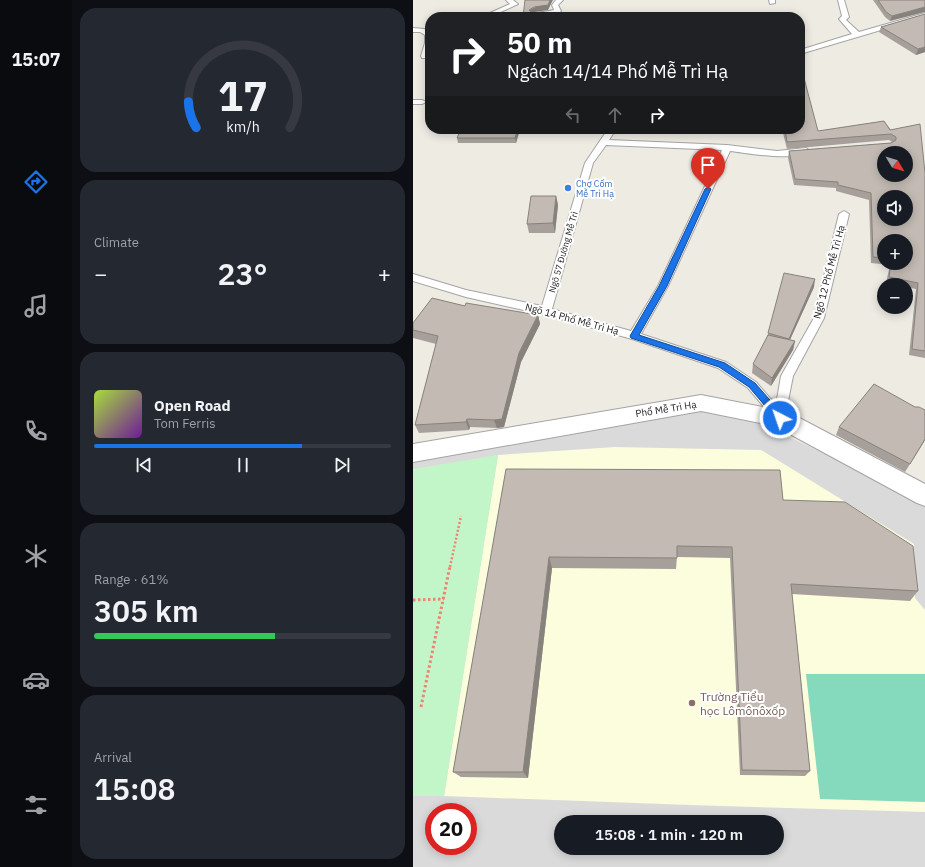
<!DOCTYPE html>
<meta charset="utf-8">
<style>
body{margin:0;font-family:"IBM Plex Sans",sans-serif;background:#242831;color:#f1f3f6;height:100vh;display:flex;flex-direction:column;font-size:15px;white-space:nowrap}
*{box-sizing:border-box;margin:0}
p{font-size:13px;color:#9ea1a6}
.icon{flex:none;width:22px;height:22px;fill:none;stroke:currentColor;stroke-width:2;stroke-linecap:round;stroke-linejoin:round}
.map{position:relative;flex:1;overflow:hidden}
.drawer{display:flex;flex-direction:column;gap:8px;padding:8px;background:#0d0f14;width:341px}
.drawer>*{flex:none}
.hud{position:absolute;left:12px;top:12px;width:380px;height:122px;border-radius:16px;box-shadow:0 2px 10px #0003;background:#202124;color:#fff;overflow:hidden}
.needle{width:26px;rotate:128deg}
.buttons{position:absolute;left:464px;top:146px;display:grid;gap:8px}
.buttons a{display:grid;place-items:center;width:36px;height:36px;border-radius:50%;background:#171b24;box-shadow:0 2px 10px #0003;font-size:20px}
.speed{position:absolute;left:12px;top:803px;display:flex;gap:8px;font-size:20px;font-weight:700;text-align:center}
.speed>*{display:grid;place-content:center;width:52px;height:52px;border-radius:50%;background:#171b24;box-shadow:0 2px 10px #0003;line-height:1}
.speed .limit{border:6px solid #d22;background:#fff;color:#111}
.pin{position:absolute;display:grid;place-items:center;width:34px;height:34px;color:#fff;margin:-41px -17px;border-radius:50% 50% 50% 0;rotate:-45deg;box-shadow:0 0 4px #0007}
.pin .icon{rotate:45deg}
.me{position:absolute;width:44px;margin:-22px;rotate:319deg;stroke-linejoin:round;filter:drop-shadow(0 0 3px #0008)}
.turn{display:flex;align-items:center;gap:14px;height:84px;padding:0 16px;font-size:18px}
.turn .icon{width:52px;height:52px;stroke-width:2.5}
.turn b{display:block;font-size:28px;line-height:34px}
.lanes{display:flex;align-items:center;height:38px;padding:0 16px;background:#0003;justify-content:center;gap:20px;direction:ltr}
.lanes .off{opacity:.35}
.big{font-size:30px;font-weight:600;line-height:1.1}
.drawer .tile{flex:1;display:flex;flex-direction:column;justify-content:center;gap:6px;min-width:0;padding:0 14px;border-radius:16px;background:#242831}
.drawer .dial{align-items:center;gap:0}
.dial svg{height:104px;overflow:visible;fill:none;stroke:#363941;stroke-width:7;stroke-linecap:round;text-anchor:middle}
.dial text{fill:#f1f3f6;stroke:none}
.song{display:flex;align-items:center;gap:12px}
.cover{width:48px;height:48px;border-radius:6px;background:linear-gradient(135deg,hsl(80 70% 55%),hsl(280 70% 35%))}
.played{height:4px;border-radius:2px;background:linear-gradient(90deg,#1a73e8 70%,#363941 70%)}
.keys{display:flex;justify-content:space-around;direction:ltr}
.heat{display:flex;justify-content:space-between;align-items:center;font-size:22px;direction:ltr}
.charge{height:6px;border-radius:3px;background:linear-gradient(90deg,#34c759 61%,#363941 0)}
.trip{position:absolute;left:141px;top:815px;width:230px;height:40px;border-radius:20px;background:#171b24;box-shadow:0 2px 10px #0003;font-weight:600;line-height:40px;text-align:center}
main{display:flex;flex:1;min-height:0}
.tabs{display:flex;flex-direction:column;width:72px;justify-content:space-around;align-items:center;background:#090b0e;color:#9ea1a6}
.tabs .icon{width:28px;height:28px}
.tabs .active{color:#1a73e8}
.tabs b{font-size:18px;color:#f1f3f6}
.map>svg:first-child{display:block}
</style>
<main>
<nav class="tabs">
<b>15:07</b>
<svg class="icon active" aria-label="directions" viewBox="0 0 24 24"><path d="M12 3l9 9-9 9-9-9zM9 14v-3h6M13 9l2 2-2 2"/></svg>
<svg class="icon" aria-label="music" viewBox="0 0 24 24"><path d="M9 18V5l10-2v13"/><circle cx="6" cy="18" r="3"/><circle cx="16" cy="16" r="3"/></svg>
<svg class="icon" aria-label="phone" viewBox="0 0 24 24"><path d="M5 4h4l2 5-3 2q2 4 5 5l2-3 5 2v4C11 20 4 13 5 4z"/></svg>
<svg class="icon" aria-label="climate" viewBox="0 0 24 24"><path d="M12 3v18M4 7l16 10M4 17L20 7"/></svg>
<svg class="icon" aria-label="car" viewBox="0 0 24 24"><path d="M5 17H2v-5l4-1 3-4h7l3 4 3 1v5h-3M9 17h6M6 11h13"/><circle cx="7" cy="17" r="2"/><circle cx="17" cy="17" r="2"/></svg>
<svg class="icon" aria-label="filters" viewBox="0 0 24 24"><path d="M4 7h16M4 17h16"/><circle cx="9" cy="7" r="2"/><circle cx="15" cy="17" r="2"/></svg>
</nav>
<section class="drawer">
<div class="tile dial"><svg viewBox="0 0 100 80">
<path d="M14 69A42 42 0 1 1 86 69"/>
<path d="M14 69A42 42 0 0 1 8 49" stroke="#1a73e8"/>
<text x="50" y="56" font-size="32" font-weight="700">17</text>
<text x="50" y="72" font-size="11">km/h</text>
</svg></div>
<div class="tile"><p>Climate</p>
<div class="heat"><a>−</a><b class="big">23°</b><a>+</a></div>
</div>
<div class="tile">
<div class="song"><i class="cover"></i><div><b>Open Road</b><p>Tom Ferris</p></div></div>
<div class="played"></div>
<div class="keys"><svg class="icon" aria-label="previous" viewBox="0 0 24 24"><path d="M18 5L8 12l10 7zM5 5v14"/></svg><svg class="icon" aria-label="pause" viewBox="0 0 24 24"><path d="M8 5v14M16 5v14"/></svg><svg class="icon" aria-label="next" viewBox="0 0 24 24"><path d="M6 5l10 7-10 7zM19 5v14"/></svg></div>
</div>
<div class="tile"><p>Range · 61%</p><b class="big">305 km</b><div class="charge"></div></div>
<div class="tile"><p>Arrival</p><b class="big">15:08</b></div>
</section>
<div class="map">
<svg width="512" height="867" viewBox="0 0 512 867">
<rect width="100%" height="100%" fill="#eeebe3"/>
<path fill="#dbdada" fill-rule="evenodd" d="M 289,407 L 344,422 L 512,501 L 512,867 L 0,867 L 0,458 ZM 21,812 L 55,812 L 55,846 L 21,846 ZM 148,822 L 364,822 L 364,848 L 148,848 Z"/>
<path fill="#fcfddd" d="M 202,447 L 348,450 L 501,544 L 502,598 L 512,610 L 512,812 L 277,805 L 31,796 L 85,455 Z"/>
<path fill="#c2f6c8" d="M 85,455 L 31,796 L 0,796 L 0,469 Z"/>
<path fill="#85d9bc" d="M 393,674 L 512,674 L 512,802 L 407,799 Z"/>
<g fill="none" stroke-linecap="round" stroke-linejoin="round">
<g stroke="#a4a4a4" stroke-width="2">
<g id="service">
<path d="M 93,0 L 100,0 L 105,4 L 77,17 L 68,17 L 97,4 Z"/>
<path d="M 143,0 L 150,0 L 145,5 L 148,11 L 147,12 C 139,15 126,21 118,15 C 122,12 134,12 141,10 L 139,5 Z"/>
<path d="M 356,0 L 362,0 L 362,3 L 357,4 Z"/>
<path d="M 425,0 L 431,0 L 436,17 L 433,20 L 446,32 L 512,13 L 512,17 L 387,54 L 387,50 L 439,34 L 426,19 L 429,16 Z"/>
<path d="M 0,28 L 11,29 L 17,32 L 17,52 L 15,58 L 9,58 L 8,56 L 12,43 L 12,35 L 7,32 L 0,32 Z"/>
<path d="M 0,100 L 9,100 L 13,102 L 9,104 L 0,104 Z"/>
<path d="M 195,129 L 203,129 L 196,140 L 314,145 L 364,151 L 393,148 L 397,151 C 386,162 333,153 317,151 L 255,286 L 228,334 L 313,362 L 343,382 L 363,405 L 368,376 L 401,318 L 426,214 L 431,211 L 436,214 L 411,318 L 380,376 L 371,421 L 367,423 L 363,421 L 335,388 L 305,368 L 219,339 L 133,315 L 53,297 L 0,281 L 0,274 L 53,290 L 129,306 L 172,163 ZM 193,145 L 309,150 L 245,286 L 218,331 L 139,309 L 180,163 Z"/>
</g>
</g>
<g stroke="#a4a4a4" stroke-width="2">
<path id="minor" d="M 288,395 L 375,412 L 512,484 L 512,506 L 504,503 L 362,426 L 288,411 L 0,462 L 0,444 Z"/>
</g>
<path stroke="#f28270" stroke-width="2.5" stroke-dasharray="2 2" stroke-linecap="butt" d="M 37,567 L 48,516"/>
<g stroke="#f28270" stroke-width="3" stroke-dasharray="2.5 2.5" stroke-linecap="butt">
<path d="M 0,600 L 31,599"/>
<path d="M 8,707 L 37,566"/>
</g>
<use href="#service" fill="#fff" fill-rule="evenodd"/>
<use href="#minor" fill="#fff" fill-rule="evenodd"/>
</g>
<g fill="#a7a09a" fill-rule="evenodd">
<path d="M 460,0 L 512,0 L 477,21 L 472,17 Z"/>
<path d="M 512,14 L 512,52 L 503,55 L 466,32 L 468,27 Z"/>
<path d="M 471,121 L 512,173 L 512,358 L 496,355 L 503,289 L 493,287 L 493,285 L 483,285 L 473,283 L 477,265 L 458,263 L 456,200 L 423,191 L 423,188 L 381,185 L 375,158 L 376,151 L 478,143 L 479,142 L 476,140 L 374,149 L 369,129 L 387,129 L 405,131 ZM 471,241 L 493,263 L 471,263 Z"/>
<path d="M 107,129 L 103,143 L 45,143 L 44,138 Z"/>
<path d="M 143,196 L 145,205 L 142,233 L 116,233 L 114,224 Z"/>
<path d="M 401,287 L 377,340 L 382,341 L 380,350 L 358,386 L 339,373 L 340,364 L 354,338 L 355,333 Z"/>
<path d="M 52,306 L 125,315 L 127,324 L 108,362 L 91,427 L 84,428 L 57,427 L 56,430 L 6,433 L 2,425 L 23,344 L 0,338 L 0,323 Z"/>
<path d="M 502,407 L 512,410 L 512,440 L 492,472 L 423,435 L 426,427 Z"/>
<path d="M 93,469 L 370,500 L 505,591 L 497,601 L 379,594 L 397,771 L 392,776 L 327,775 L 317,558 L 264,557 L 263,569 L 139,568 L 115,778 L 48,777 L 40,772 Z"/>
</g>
<g fill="#88827d">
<path d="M 137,0 L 140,0 L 135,10 L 122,12 L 117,14 L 116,10 Z"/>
<path d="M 512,7 L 512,12 L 477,21 L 479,16 Z"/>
<path d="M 512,47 L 512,52 L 503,55 L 505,49 Z"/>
<path d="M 105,129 L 107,129 L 103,143 L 102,138 Z"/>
<path d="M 143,196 L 145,205 L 142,233 L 140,223 Z"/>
<path d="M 402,279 L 401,287 L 374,346 L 376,339 Z"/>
<path d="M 125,315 L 127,324 L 108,362 L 91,427 L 84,428 L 81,420 L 106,353 Z"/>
<path d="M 382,341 L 380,350 L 358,386 L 359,378 Z"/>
<path d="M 54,419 L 57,427 L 56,430 L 53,422 Z"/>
<path d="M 512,439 L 512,440 L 492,472 L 497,464 Z"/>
<path d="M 136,557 L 139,568 L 115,778 L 110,772 Z"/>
</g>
<g fill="#c2bab3" stroke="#88827d" fill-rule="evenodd">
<path d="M 112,0 L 137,0 L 135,5 L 121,7 L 116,10 L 120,14 L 130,14 L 129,17 L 110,17 Z"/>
<path d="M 465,0 L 512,0 L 512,7 L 479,16 L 473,12 Z"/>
<path d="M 512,14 L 512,47 L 505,49 L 468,27 Z"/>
<path d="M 387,63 L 405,131 L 471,121 L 477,130 L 507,124 L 512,173 L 512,351 L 499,349 L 505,283 L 476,277 L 478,263 L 493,263 L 493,241 L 471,241 L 471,258 L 460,257 L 458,193 L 425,185 L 425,182 L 382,179 L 376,151 L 478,143 L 483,140 L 483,137 L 478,134 L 374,142 L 372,129 L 387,129 ZM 471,153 L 493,153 L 493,175 L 471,175 ZM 471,197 L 493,197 L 493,219 L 471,219 Z"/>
<path d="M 48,129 L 105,129 L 102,138 L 44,138 Z"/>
<path d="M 118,196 L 143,196 L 140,223 L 114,224 Z"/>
<path d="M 371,273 L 402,279 L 376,339 L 355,333 Z"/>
<path d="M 19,298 L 52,306 L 53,303 L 125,315 L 106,353 L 89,419 L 81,420 L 54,419 L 53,422 L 2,425 L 25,336 L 0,330 L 0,323 Z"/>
<path d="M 355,335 L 382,341 L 359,378 L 340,364 Z"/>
<path d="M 461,384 L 502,407 L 506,407 L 512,410 L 512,439 L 497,464 L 426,427 Z"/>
<path d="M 93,469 L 367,470 L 370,500 L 432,502 L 500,546 L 505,591 L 378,584 L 397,771 L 329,770 L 319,547 L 264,546 L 264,558 L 136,557 L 110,772 L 40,772 Z"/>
</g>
<path fill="#1a73e8" stroke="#114b97" d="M 295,187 L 298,189 L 254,286 L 226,335 L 312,363 L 342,383 L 370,415 L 372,418 L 370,420 L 364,420 L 336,387 L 306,367 L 218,338 L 217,336 L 246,286 L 292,189 Z"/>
<circle fill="#3f7fe0" stroke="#fff" stroke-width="1.5" cx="155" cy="188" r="4"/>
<circle fill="#8d6e63" stroke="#fff" stroke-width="1.5" cx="279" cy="703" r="4"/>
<g text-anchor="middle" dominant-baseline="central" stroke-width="4" stroke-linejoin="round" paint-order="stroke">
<g font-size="9" fill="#366cbe" stroke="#fff" text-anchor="start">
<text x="163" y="183">Chợ Cốm<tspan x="163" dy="10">Mễ Trì Hạ</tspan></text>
</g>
<g font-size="9" fill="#1d1d1d" stroke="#fff">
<text transform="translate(150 252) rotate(-74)">Ngõ 57 Đường Mễ Trì</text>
</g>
<g font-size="10" fill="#1d1d1d" stroke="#fff">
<text transform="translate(416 272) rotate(-75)">Ngõ 12 Phố Mễ Trì Hạ</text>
<text transform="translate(159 319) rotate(15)">Ngõ 14 Phố Mễ Trì Hạ</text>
<text transform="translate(253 409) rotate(-9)">Phố Mễ Trì Hạ</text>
</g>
<g font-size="12" fill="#785e54" stroke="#fff" text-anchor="start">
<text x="287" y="696">Trường Tiểu<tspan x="287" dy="14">học Lômônôxốp</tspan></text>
</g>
</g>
</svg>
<div class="buttons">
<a><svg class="needle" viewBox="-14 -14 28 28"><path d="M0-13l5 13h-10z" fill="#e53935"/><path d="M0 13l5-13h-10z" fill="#9ea1a6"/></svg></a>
<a><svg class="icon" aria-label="sound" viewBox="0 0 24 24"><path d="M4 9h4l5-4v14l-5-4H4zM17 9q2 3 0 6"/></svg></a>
<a>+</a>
<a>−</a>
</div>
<div class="speed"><div class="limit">20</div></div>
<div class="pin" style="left:295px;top:189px;background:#d93025"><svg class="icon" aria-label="arrive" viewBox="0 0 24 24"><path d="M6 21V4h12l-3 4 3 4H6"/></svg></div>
<svg class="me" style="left:367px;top:418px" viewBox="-20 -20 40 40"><circle r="17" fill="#1a73e8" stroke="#fff" stroke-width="3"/><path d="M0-11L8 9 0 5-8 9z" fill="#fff"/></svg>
<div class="trip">15:08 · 1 min · 120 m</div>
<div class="hud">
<div class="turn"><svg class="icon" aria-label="right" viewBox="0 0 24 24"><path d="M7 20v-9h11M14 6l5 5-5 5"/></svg><div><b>50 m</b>Ngách 14/14 Phố Mễ Trì Hạ</div></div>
<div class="lanes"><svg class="icon off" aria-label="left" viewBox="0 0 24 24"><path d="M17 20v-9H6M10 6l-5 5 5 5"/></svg><svg class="icon off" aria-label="ahead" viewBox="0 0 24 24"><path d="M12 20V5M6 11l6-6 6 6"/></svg><svg class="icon" aria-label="right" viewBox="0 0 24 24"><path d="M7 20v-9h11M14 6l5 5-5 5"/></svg></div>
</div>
</div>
</main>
